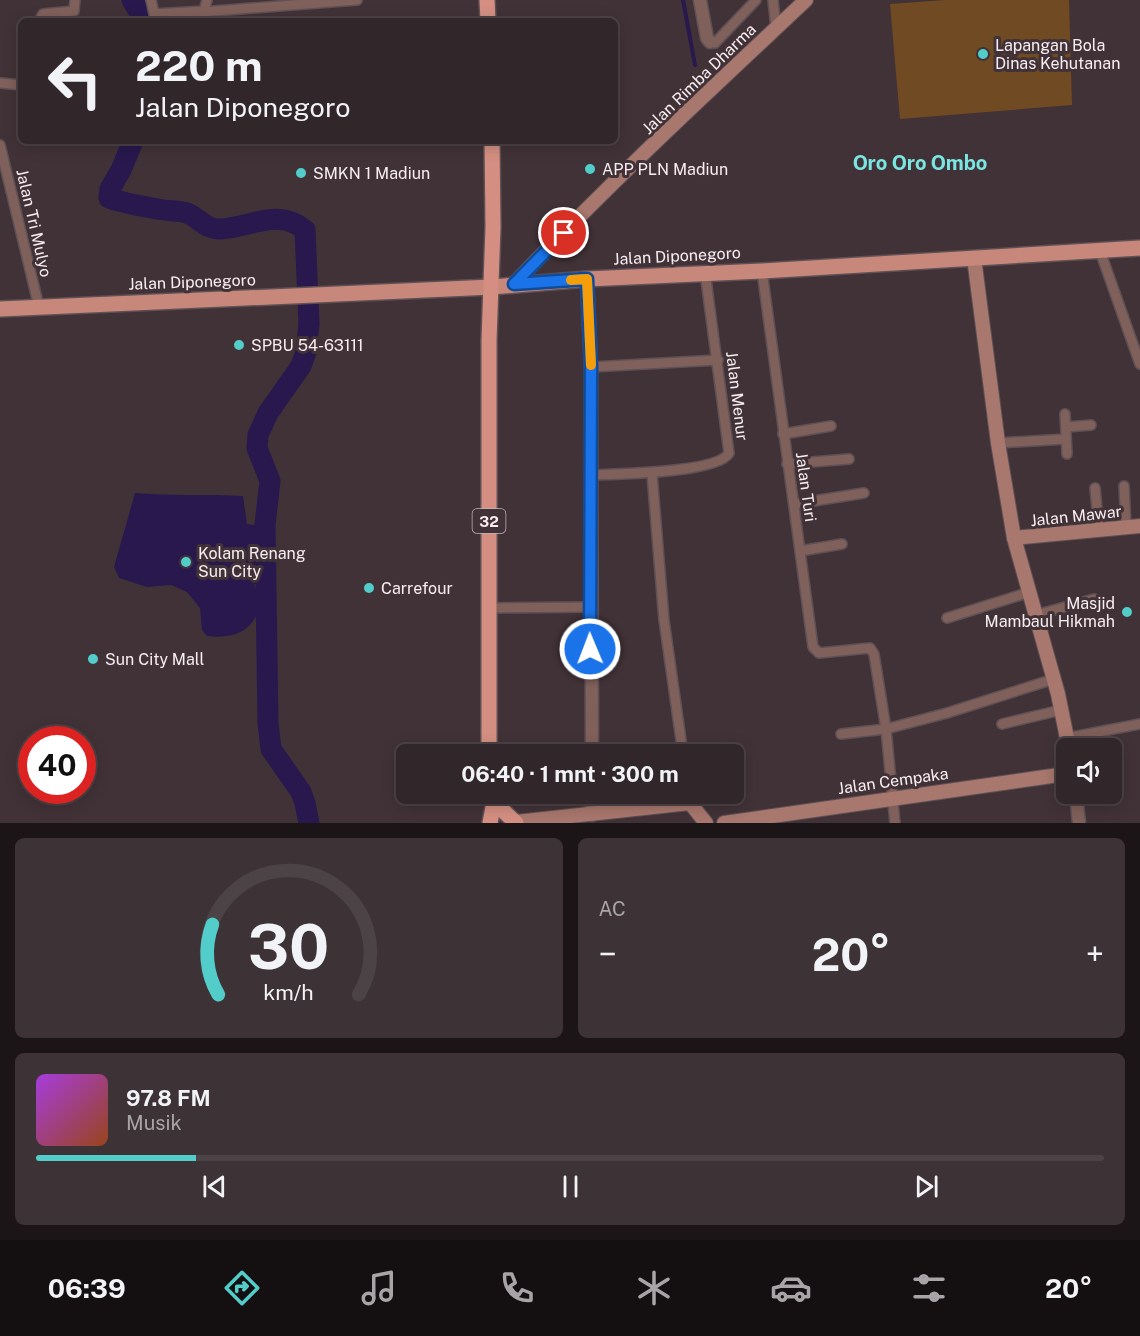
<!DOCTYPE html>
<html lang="id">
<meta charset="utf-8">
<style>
body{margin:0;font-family:"Public Sans",sans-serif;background:#3d3235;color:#f1f3f6;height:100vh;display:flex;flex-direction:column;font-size:22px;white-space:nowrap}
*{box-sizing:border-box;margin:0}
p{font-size:20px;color:#a8a5a8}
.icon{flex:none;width:33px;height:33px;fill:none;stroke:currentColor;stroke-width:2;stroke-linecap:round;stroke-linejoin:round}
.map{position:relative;height:823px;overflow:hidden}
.drawer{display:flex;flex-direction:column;gap:15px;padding:15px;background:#1b1517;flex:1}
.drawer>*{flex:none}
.hud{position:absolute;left:18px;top:18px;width:600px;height:126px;border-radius:9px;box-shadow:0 3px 15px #0003,0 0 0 2px #4c4346;background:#312629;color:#f1f3f6;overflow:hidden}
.controls{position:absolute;left:1056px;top:738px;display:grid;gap:12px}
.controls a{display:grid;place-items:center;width:66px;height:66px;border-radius:9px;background:#312629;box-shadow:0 3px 15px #0003,0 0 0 2px #4c4346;font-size:30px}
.speed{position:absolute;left:18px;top:726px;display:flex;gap:12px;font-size:30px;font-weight:700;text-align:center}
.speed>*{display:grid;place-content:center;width:78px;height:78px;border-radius:50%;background:#312629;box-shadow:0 3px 15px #0003,0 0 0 2px #4c4346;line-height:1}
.speed .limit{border:9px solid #d22;background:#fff;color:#111}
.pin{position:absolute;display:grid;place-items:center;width:51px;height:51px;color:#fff;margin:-26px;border:3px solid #fff;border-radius:50%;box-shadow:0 2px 6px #0007}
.me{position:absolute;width:66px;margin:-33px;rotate:359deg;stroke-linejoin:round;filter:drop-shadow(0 0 4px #0008)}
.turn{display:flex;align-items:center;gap:21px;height:126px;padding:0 18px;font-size:27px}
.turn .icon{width:78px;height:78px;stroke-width:2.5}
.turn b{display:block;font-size:42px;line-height:51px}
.big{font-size:45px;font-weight:700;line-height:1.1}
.drawer .widget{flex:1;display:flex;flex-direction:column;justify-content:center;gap:9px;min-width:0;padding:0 21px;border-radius:9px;background:#3d3235}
.drawer .dial{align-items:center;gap:0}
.dial svg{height:156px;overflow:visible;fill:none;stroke:#4c4346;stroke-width:7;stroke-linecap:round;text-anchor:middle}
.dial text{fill:#f1f3f6;stroke:none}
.song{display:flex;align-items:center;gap:18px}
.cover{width:72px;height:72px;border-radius:9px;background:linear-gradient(135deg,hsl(280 70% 55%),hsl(20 70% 35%))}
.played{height:6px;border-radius:3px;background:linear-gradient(90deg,#53cdca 15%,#4c4346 15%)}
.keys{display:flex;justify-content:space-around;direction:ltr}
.heat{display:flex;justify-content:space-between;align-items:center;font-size:33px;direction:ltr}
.drawer .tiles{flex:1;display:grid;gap:15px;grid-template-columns:1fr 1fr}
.widget:last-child{grid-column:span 2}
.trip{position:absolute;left:396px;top:744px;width:348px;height:60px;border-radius:9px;background:#312629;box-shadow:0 3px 15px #0003,0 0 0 2px #4c4346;font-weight:700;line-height:60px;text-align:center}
.menu{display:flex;height:96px;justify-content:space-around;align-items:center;background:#140f10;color:#a8a5a8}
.menu .icon{width:42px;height:42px}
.menu .selected{color:#53cdca}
.menu b{font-size:27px;color:#f1f3f6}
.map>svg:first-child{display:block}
</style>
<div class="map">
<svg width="1140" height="823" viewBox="0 0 1140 823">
<rect width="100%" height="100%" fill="#413237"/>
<path fill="#6f4a23" d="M 945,0 L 1069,0 L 1072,105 L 900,119 L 890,4 Z"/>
<path fill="#28184e" d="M 135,493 C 171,496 206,494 243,496 L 247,524 L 255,525 C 256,539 254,553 257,567 L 263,569 L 262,583 L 254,584 L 261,604 C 253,632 235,639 207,636 L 202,630 L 200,608 L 187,592 L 171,585 L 147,587 L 119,578 L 114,567 Z"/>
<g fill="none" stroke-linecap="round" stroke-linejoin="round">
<path stroke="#28184e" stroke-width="4" d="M 683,0 L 695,65"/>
<g stroke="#28184e" stroke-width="21">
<path d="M 132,0 L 145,21"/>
<path d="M 133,141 L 121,170 L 110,189 L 109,198 C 127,204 145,207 164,210 C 171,211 181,211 187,213 C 200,218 204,229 220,229 C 249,228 278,207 305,230 L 309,324 L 306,352 L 301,366 L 268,413 L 258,435 L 257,448 L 270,481 L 265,524 L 268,723 L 271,749 L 301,792 L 305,803 L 309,823"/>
</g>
<g stroke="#5e5055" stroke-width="12">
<g id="minor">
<path d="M 151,0 L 154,14 L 204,11 L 207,0"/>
<path d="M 773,0 L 776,28"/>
<path d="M 202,12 L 357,0"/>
<path d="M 39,21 L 43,14 L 74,11 L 75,0"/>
<path d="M 710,42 L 715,43 L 756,0"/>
<path d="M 0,83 L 21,85"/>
<path d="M 0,145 L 39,307"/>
<path d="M 1100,251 L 1140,364"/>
<path d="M 762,271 L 813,647 L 819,653 L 870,648 L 874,654 L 886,729 L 895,823"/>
<path d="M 591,367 L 718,360"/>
<path d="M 1065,414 L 1067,454"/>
<path d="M 1066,427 L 1091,425"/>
<path d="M 783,434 L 831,426"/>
<path d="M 998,443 L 1066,439"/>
<path d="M 787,464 L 849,459"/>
<path d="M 652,474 L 664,620 L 683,754"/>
<path d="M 591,475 C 615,474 718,473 729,453 L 705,272"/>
<path d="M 1124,486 L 1126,527"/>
<path d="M 1095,488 L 1099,529"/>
<path d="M 794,504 L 864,493"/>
<path d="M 800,551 L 842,544"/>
<path d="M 489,608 L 590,607"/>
<path d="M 1036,615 L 1094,599"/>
<path d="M 947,618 L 1030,592"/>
<path d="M 1002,724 L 1061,710"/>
<path d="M 841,734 L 886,729 L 947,713 L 1054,679"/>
<path d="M 1067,738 L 1140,724"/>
</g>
</g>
<g stroke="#5e5055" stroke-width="15">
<g id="tertiary">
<path d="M 700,0 L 707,38 L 710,42"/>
<path d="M 587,279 L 591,367 L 592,754"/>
<path d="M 592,794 L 592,815"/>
<path d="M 1076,794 L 1079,823"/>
</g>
</g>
<g stroke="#5e5055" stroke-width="16">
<g id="secondary">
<path d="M 974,258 L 998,443 L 1014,538 L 1058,694 L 1069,748"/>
<path d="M 514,284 C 607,185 707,93 806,0"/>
<path d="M 1014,538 L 1140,526"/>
<path d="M 516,822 L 690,803 L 706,823"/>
<path d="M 724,823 L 1066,774"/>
</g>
</g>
<g stroke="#5e5055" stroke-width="18">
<path id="primary" d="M 0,309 L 492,287 L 587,279 L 762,271 L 1140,248"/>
</g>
<g stroke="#5e5055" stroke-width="18">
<g id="trunk">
<path d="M 487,0 L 488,21"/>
<path d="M 489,754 L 489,341 L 493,227 L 492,141"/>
<path d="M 494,802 L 516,823"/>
<path d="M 490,823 L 494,802 L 493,796"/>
</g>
</g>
<use href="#minor" stroke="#80605a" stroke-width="9"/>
<use href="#tertiary" stroke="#80605a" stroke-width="12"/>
<use href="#secondary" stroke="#a8776d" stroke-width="14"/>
<use href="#primary" stroke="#c7877b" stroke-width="15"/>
<use href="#trunk" stroke="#d48f82" stroke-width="15"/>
</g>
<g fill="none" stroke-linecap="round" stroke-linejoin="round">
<g stroke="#114b97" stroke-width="15">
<path id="route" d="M 564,233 L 514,284 L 587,279 L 591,367 L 590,649"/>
</g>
<use href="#route" stroke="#1a73e8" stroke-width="10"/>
<path stroke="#f59e0b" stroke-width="10" d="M 571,280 L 587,279 L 591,365"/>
</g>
<g fill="#53cdca" stroke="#413237" stroke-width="2">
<circle cx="983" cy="54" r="6"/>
<circle cx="590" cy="169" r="6"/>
<circle cx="301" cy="173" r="6"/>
<circle cx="239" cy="345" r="6"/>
<circle cx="186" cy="562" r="6"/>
<circle cx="369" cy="588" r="6"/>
<circle cx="1127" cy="612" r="6"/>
<circle cx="93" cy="659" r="6"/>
</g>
<g text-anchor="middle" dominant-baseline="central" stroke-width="6" stroke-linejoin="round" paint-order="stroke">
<rect fill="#413237" stroke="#c1b5b8" stroke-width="1.5" x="472.5" y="509" width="33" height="24" rx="4.5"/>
<g font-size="15" font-weight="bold" fill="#f8edf0">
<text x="489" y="521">32</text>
</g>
<g font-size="16" fill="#f8edf0" stroke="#413237" text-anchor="start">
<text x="995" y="45">Lapangan Bola<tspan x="995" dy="18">Dinas Kehutanan</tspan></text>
<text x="602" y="169">APP PLN Madiun</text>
<text x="313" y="173">SMKN 1 Madiun</text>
<text x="251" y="345">SPBU 54-63111</text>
<text x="198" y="553">Kolam Renang<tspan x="198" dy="18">Sun City</tspan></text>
<text x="381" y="588">Carrefour</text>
<text x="1115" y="603" text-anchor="end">Masjid<tspan x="1115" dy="18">Mambaul Hikmah</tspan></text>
<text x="105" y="659">Sun City Mall</text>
</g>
<g font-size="16" fill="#f8edf0" stroke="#413237">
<text transform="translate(699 79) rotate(-44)">Jalan Rimba Dharma</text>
<text transform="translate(34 223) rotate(77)">Jalan Tri Mulyo</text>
<text transform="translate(677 256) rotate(-3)">Jalan Diponegoro</text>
<text transform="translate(192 282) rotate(-2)">Jalan Diponegoro</text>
<text transform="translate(737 396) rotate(83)">Jalan Menur</text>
<text transform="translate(806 487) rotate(82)">Jalan Turi</text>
<text transform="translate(1076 516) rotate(-6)">Jalan Mawar</text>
<text transform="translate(893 781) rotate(-8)">Jalan Cempaka</text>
</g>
<g font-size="20" font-weight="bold" fill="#7ae6e2" stroke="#413237">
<text x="920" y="163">Oro Oro Ombo</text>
</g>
</g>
</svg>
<div class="controls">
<a><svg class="icon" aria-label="sound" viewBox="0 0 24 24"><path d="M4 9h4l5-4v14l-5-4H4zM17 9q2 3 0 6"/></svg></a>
</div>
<div class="speed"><div class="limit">40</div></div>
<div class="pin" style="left:564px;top:233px;background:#d93025"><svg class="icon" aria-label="arrive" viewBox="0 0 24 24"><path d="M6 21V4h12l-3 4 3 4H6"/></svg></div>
<svg class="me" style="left:590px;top:649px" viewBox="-20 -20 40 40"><circle r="17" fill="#1a73e8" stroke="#fff" stroke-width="3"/><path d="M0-11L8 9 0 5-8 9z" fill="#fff"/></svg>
<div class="trip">06:40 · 1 mnt · 300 m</div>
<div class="hud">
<div class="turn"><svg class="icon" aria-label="left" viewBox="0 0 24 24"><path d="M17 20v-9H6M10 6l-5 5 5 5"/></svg><div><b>220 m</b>Jalan Diponegoro</div></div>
</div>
</div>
<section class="drawer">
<div class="tiles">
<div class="widget dial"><svg viewBox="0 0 100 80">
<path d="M14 69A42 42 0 1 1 86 69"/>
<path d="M14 69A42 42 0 0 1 11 33" stroke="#53cdca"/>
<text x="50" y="56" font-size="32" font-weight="700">30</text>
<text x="50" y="72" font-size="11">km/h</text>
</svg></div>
<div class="widget"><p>AC</p>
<div class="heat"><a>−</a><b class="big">20°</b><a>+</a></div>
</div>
<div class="widget">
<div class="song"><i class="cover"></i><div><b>97.8 FM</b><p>Musik</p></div></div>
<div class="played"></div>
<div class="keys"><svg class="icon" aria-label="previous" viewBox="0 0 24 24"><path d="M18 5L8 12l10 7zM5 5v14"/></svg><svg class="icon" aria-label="pause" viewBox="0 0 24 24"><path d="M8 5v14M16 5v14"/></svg><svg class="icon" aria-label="next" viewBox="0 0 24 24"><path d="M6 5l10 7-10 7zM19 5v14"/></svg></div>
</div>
</div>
</section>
<nav class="menu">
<b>06:39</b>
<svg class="icon selected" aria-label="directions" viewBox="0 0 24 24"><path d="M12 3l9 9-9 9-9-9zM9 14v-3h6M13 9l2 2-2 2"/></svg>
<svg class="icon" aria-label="music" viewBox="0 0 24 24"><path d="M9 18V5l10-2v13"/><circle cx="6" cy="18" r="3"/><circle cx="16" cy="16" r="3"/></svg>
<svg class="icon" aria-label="phone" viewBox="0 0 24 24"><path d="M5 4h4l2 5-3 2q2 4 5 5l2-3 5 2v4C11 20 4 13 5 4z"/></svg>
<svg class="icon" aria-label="climate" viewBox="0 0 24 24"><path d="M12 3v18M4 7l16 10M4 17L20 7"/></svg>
<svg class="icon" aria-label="car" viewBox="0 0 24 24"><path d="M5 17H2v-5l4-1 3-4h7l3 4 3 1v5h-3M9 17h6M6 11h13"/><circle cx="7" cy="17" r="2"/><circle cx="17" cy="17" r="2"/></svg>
<svg class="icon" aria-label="filters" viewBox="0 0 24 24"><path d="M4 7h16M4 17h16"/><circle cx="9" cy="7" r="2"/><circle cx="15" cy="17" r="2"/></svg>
<b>20°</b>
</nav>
